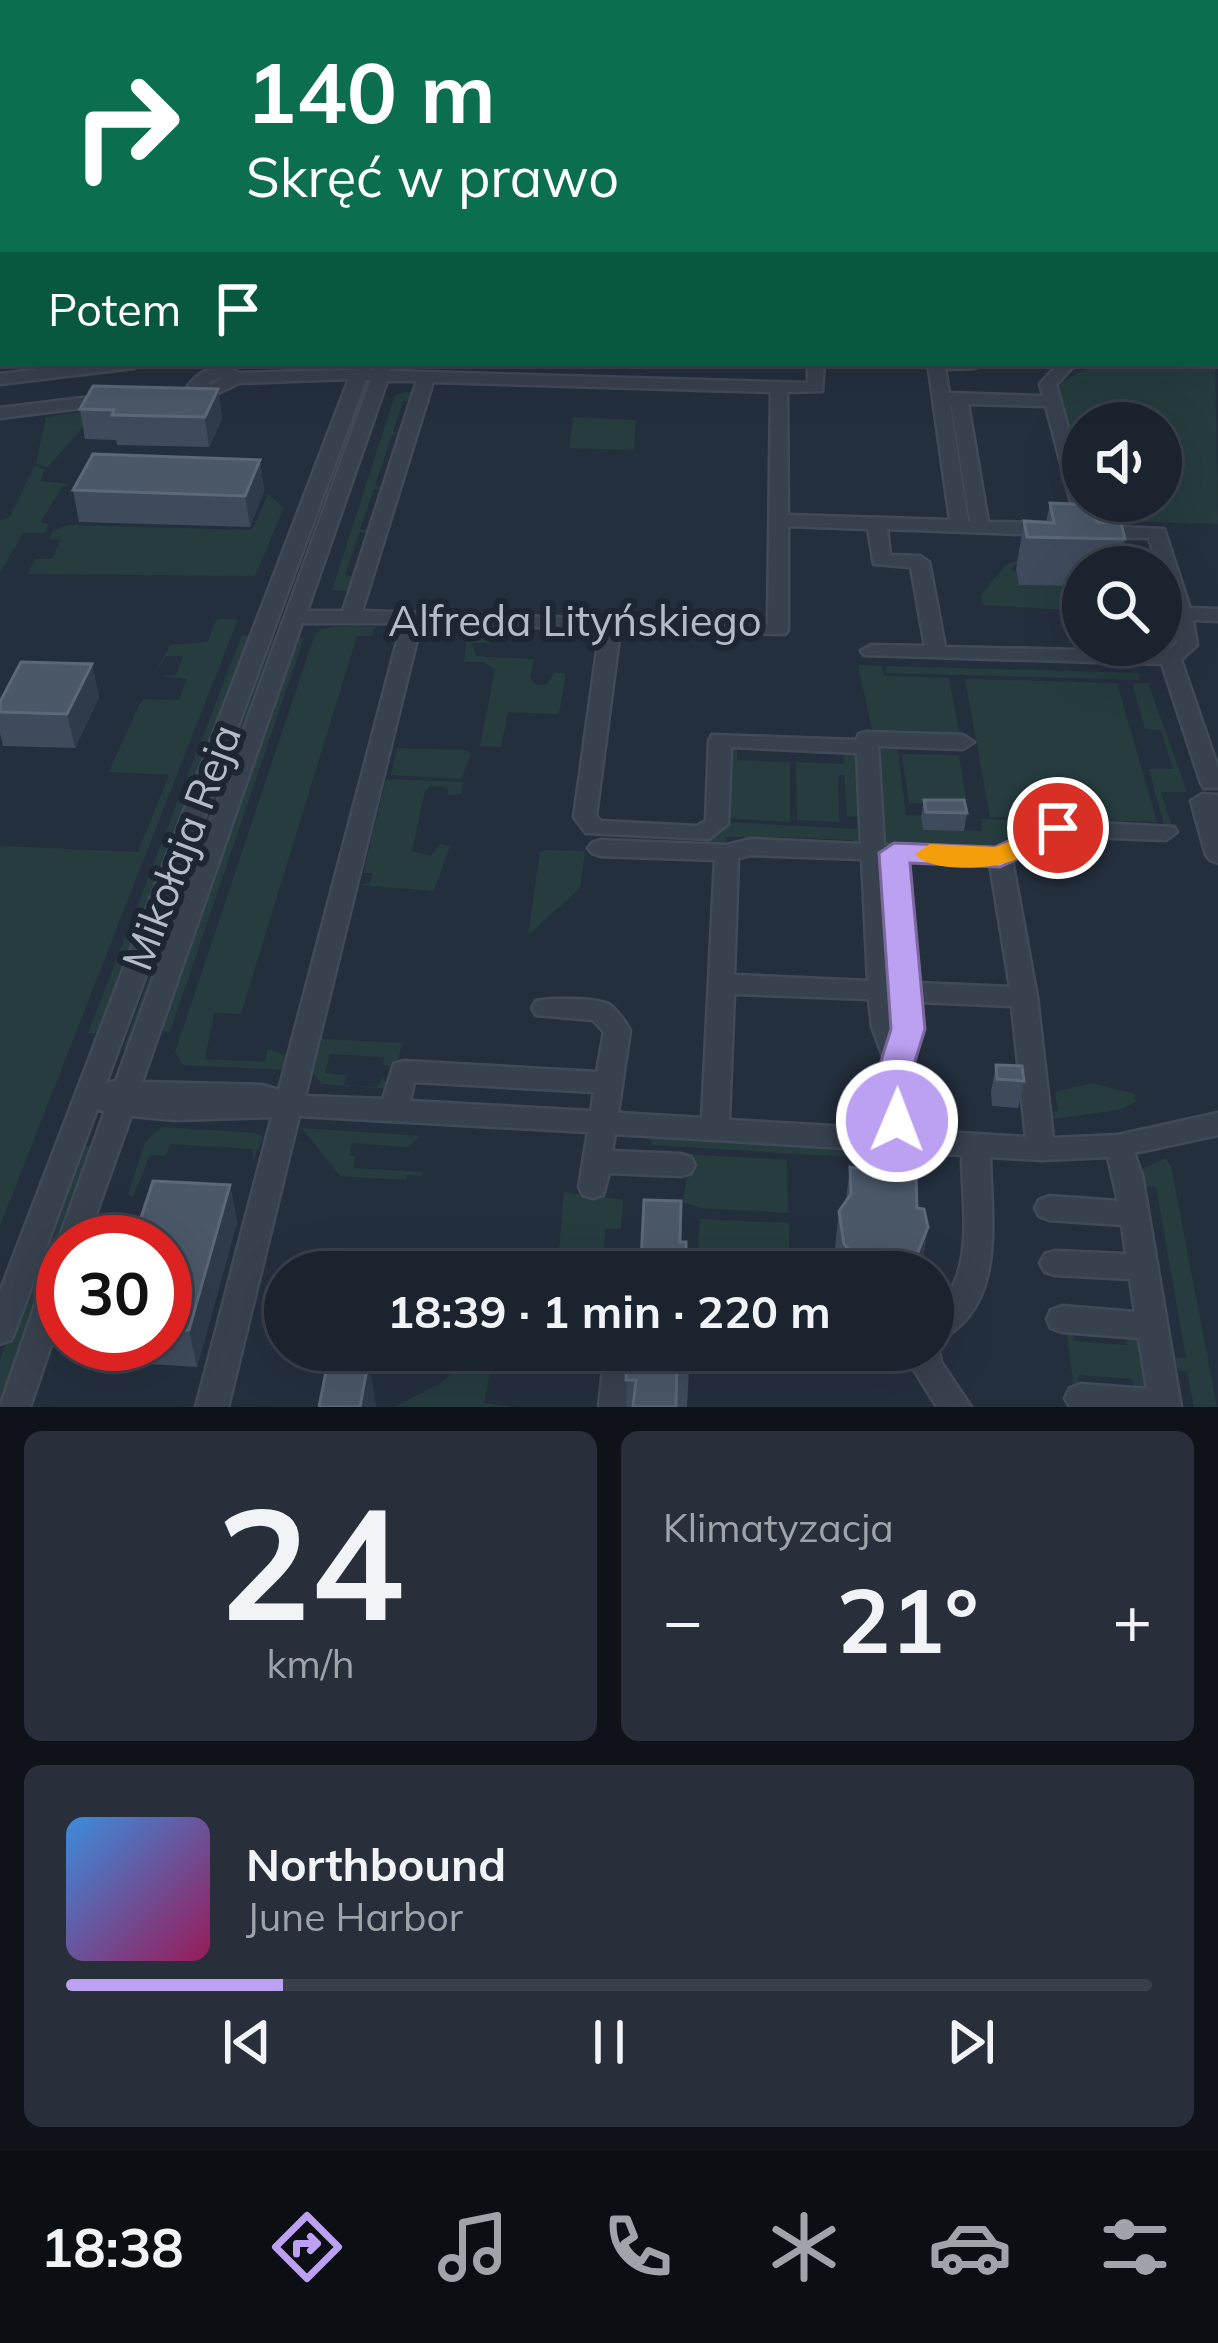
<!DOCTYPE html>
<html lang="pl">
<meta charset="utf-8">
<style>
body{margin:0;font-family:Mulish,sans-serif;background:#282f3a;color:#f1f3f6;height:100vh;display:flex;flex-direction:column;font-size:45px;white-space:nowrap}
*{box-sizing:border-box;margin:0}
p{font-size:39px;color:#a0a4aa}
.icon{flex:none;width:66px;height:66px;fill:none;stroke:currentColor;stroke-width:2;stroke-linecap:round;stroke-linejoin:round}
.map{position:relative;height:1407px;overflow:hidden}
.sheet{display:flex;flex-direction:column;gap:24px;padding:24px;background:#0f1319;flex:1}
.sheet>*{flex:none}
.banner{position:absolute;left:0px;top:0px;width:1218px;height:366px;box-shadow:0 12px 48px #0002,0 0 0 3px #39404a;background:#0b6e4f;color:#fff;overflow:hidden}
.buttons{position:absolute;left:1062px;top:402px;display:grid;gap:24px}
.buttons a{display:grid;place-items:center;width:120px;height:120px;border-radius:50%;background:#1b232e;box-shadow:0 12px 48px #0002,0 0 0 3px #39404a;font-size:60px}
.speed{position:absolute;left:36px;top:1215px;display:flex;gap:24px;font-size:60px;font-weight:700;text-align:center}
.speed>*{display:grid;place-content:center;width:156px;height:156px;border-radius:50%;background:#1b232e;box-shadow:0 12px 48px #0002,0 0 0 3px #39404a;line-height:1}
.speed .limit{border:18px solid #d22;background:#fff;color:#111}
.pin{position:absolute;display:grid;place-items:center;width:102px;height:102px;color:#fff;margin:-51px;border:6px solid #fff;border-radius:50%;box-shadow:0 3px 12px #0007}
.me{position:absolute;width:132px;margin:-66px;rotate:1deg;stroke-linejoin:round;filter:drop-shadow(0 0 9px #0008)}
.turn{display:flex;align-items:center;gap:42px;height:252px;padding:0 48px;font-size:54px}
.turn .icon{width:156px;height:156px;stroke-width:2.5}
.turn b{display:block;font-size:84px;line-height:102px}
.then{display:flex;align-items:center;height:114px;padding:0 48px;background:#0003;gap:24px;font-size:45px}
.big{font-size:90px;font-weight:700;line-height:1.1}
.sheet .card{flex:1;display:flex;flex-direction:column;justify-content:center;gap:18px;min-width:0;padding:0 42px;border-radius:18px;background:#282f3a}
.sheet .dial{align-items:center;gap:0}
.dial b{font-size:156px;line-height:1}
.song{display:flex;align-items:center;gap:36px}
.cover{width:144px;height:144px;border-radius:18px;background:linear-gradient(135deg,hsl(210 70% 55%),hsl(330 70% 35%))}
.played{height:12px;border-radius:6px;background:linear-gradient(90deg,#bca0f2 20%,#39404a 20%)}
.keys{display:flex;justify-content:space-around;direction:ltr}
.heat{display:flex;justify-content:space-between;align-items:center;font-size:66px;direction:ltr}
.sheet .tiles{flex:1;display:grid;gap:24px;grid-template-columns:1fr 1fr}
.card:last-child{grid-column:span 2}
.trip{position:absolute;left:264px;top:1251px;width:690px;height:120px;border-radius:60px;background:#1b232e;box-shadow:0 12px 48px #0002,0 0 0 3px #39404a;font-weight:700;line-height:120px;text-align:center}
.tab-bar{display:flex;height:192px;justify-content:space-around;align-items:center;background:#0b0e12;color:#a0a4aa}
.tab-bar .icon{width:84px;height:84px}
.tab-bar .on{color:#bca0f2}
.tab-bar b{font-size:54px;color:#f1f3f6}
.map>svg:first-child{display:block}
</style>
<div class="map">
<svg width="1218" height="1407" viewBox="0 0 1218 1407">
<rect width="100%" height="100%" fill="#242f3e"/>
<g fill="#263c3f">
<path d="M 1215,355 L 1218,524 L 1091,520 L 1087,501 L 1161,501 L 1161,423 L 1083,423 L 1083,486 L 1059,385 C 1101,351 1163,363 1215,363 Z"/>
<path d="M 405,392 L 415,392 L 412,401 L 403,401 L 393,432 L 402,433 L 392,435 L 375,485 L 384,489 L 374,489 L 360,529 L 370,531 L 359,533 L 345,575 L 355,577 L 350,591 L 332,590 L 395,395 Z"/>
<path d="M 99,409 L 47,468 L 36,463 L 46,417 Z"/>
<path d="M 573,417 L 636,420 L 634,450 L 569,448 Z"/>
<path d="M 35,465 L 45,470 L 40,481 L 69,484 L 62,487 L 41,522 L 49,524 L 45,533 L 23,533 L 0,573 L 0,520 L 9,518 Z"/>
<path d="M 268,494 L 284,508 L 255,576 L 28,574 L 35,559 L 52,559 L 61,539 L 49,539 L 54,530 L 69,525 L 252,530 Z"/>
<path d="M 1030,554 L 1036,565 L 1015,564 L 1011,569 L 1017,573 L 1019,585 L 1083,586 L 1083,611 L 983,605 L 981,595 L 1005,566 Z"/>
<path d="M 217,619 L 238,619 L 0,1226 L 0,846 L 138,852 L 169,775 L 109,772 L 139,705 L 144,699 L 179,700 L 187,679 L 162,676 L 176,675 L 183,656 L 166,656 L 154,675 L 170,645 L 207,642 Z"/>
<path d="M 338,626 L 375,627 L 372,636 L 357,636 L 241,1014 L 214,1013 L 205,1059 L 265,1062 L 268,1049 L 284,1055 L 292,1042 L 289,1070 L 183,1065 L 175,1052 L 314,637 L 320,629 Z"/>
<path d="M 242,635 L 251,636 L 99,1033 L 88,1033 Z"/>
<path d="M 268,636 L 279,637 L 131,1049 L 123,1049 L 161,945 L 183,865 Z"/>
<path d="M 296,637 L 304,638 L 170,1032 L 158,1031 Z"/>
<path d="M 473,638 L 491,639 L 490,643 L 472,643 L 476,656 L 534,659 L 530,678 L 535,684 L 547,685 L 554,672 L 566,674 L 559,714 L 508,712 L 501,747 L 480,746 L 495,670 L 484,662 L 464,662 L 466,641 Z"/>
<path d="M 858,665 L 882,666 L 884,676 L 949,678 L 960,737 L 873,734 Z"/>
<path d="M 886,666 L 1138,673 L 1140,680 L 887,673 Z"/>
<path d="M 965,679 L 1117,683 L 1157,822 L 990,817 Z"/>
<path d="M 1132,683 L 1148,683 L 1187,792 L 1161,792 L 1172,827 L 1052,823 L 987,853 L 978,852 L 976,845 L 882,845 L 873,744 L 897,744 L 906,815 L 921,816 L 924,830 L 982,831 L 981,819 L 1164,825 L 1149,769 L 1173,769 L 1161,730 L 1145,729 Z"/>
<path d="M 737,743 L 737,760 L 790,762 L 790,822 L 724,818 L 727,748 Z"/>
<path d="M 397,748 L 466,750 L 471,754 L 461,779 L 391,775 Z"/>
<path d="M 844,748 L 861,753 L 864,845 L 854,845 L 853,840 L 775,837 L 774,842 L 744,841 L 744,837 L 726,837 L 726,850 L 719,850 L 719,843 L 704,842 L 726,822 L 857,829 L 857,817 L 847,816 L 844,775 L 838,776 L 839,822 L 797,820 L 796,762 L 844,764 Z"/>
<path d="M 902,754 L 959,755 L 967,805 L 909,803 Z"/>
<path d="M 386,779 L 463,782 L 461,794 L 448,795 L 447,787 L 430,786 L 425,791 L 412,851 L 431,856 L 440,844 L 450,846 L 434,891 L 360,885 L 371,882 L 372,873 L 363,873 Z"/>
<path d="M 545,850 L 585,851 L 580,888 L 528,935 L 540,852 Z"/>
<path d="M 322,1039 L 402,1043 L 398,1060 L 390,1066 L 383,1065 L 384,1057 L 330,1054 L 325,1073 L 346,1075 L 344,1085 L 377,1087 L 383,1078 L 391,1089 L 322,1084 L 313,1073 Z"/>
<path d="M 1092,1083 L 1135,1094 L 1136,1102 L 1119,1110 L 1046,1120 L 1049,1112 L 1058,1111 L 1055,1092 Z"/>
<path d="M 162,1127 L 255,1133 L 263,1137 L 253,1161 L 252,1149 L 170,1144 L 166,1156 L 150,1155 L 133,1197 L 128,1194 L 145,1142 Z"/>
<path d="M 302,1128 L 420,1136 L 408,1147 L 352,1143 L 349,1155 L 355,1156 L 353,1168 L 423,1172 L 422,1176 L 407,1175 L 406,1180 L 340,1176 Z"/>
<path d="M 648,1135 L 852,1148 L 848,1157 L 652,1145 Z"/>
<path d="M 79,1146 L 96,1146 L 0,1407 L 0,1360 Z"/>
<path d="M 603,1149 L 787,1160 L 788,1213 L 701,1208 L 683,1202 L 689,1160 L 612,1156 Z"/>
<path d="M 1166,1158 L 1171,1166 L 1217,1407 L 1194,1407 L 1187,1371 L 1172,1370 L 1170,1358 L 1186,1358 L 1156,1187 L 1140,1186 L 1138,1171 Z"/>
<path d="M 564,1192 L 623,1200 L 621,1229 L 605,1229 L 604,1252 L 691,1256 L 691,1263 L 697,1263 L 700,1219 L 789,1223 L 789,1272 L 557,1272 Z"/>
<path d="M 1066,1327 L 1071,1327 L 1074,1341 L 1127,1345 L 1127,1333 L 1141,1338 L 1151,1380 L 1146,1391 L 1135,1393 L 1132,1379 L 1079,1375 L 1080,1390 L 1074,1389 Z"/>
<path d="M 479,1350 L 495,1350 L 484,1403 L 516,1407 L 395,1407 L 440,1383 Z"/>
</g>
<g fill="none" stroke-linecap="round" stroke-linejoin="round">
<g stroke="#414a57" stroke-width="5">
<g id="minor">
<path d="M 1218,102 L 1218,112 L 1215,113 L 1215,103 Z"/>
<rect x="0" y="133" width="3" height="8"/>
<rect x="1215" y="155" width="3" height="8"/>
<rect x="0" y="170" width="3" height="8"/>
<path d="M 1215,172 L 1218,173 L 1218,181 L 1215,180 Z"/>
<rect x="1215" y="194" width="3" height="8"/>
<rect x="0" y="195" width="3" height="8"/>
<rect x="1215" y="235" width="3" height="8"/>
<rect x="0" y="251" width="3" height="8"/>
<rect x="0" y="271" width="3" height="10"/>
<rect x="0" y="339" width="3" height="10"/>
<path d="M 94,363 L 142,363 L 134,368 L 0,384 L 0,374 Z"/>
<path d="M 356,363 L 370,363 L 369,370 L 374,370 L 378,363 L 390,363 L 390,371 L 808,383 L 808,363 L 824,363 L 822,391 L 787,392 L 788,515 L 950,520 L 928,363 L 983,363 L 975,368 L 945,369 L 949,393 L 1043,396 L 1040,384 L 1059,363 L 1076,363 L 1056,385 L 1083,481 L 1083,501 L 1088,501 L 1095,526 L 1164,529 L 1190,608 L 1218,609 L 1218,621 L 1193,620 L 1197,645 L 1181,660 L 1218,768 L 1218,788 L 1204,788 L 1201,783 L 1162,664 L 864,655 L 861,651 L 871,645 L 925,646 L 911,567 L 874,564 L 868,529 L 788,526 L 788,630 L 785,634 L 620,630 L 596,816 L 601,821 L 697,826 L 706,821 L 709,740 L 712,735 L 856,740 L 859,734 L 867,732 L 963,735 L 974,742 L 963,749 L 878,746 L 884,845 L 997,849 L 1058,821 L 1174,827 L 1177,832 L 1166,840 L 1061,836 L 1012,860 L 1037,997 L 1053,1138 L 1118,1135 L 1218,1113 L 1218,1135 L 1134,1153 L 1142,1175 L 1181,1407 L 1070,1407 L 1065,1398 L 1070,1388 L 1081,1384 L 1147,1389 L 1139,1338 L 1062,1332 L 1051,1328 L 1047,1319 L 1051,1310 L 1062,1306 L 1135,1312 L 1130,1279 L 1055,1275 L 1045,1272 L 1040,1263 L 1045,1254 L 1055,1251 L 1126,1254 L 1122,1225 L 1049,1220 L 1039,1216 L 1035,1208 L 1039,1200 L 1049,1196 L 1118,1201 L 1108,1157 L 1041,1160 L 990,1157 C 991,1220 1007,1308 937,1341 L 941,1362 L 971,1407 L 937,1407 L 911,1365 L 911,1350 L 933,1350 L 933,1311 C 977,1276 962,1206 962,1155 L 615,1134 L 612,1151 L 681,1154 L 691,1157 L 695,1165 L 691,1173 L 681,1176 L 609,1173 L 603,1195 L 593,1198 L 583,1195 L 579,1187 L 588,1132 L 299,1116 L 228,1407 L 196,1407 L 272,1117 L 176,1120 L 131,1116 L 86,1242 L 63,1242 L 63,1251 L 58,1242 L 105,1111 L 97,1109 L 15,1331 L 11,1340 L 0,1344 L 0,1292 L 349,379 L 239,383 L 214,395 L 188,386 C 200,370 221,360 239,373 L 353,370 ZM 223,376 L 212,385 L 207,383 ZM 366,380 L 371,380 L 116,1081 L 106,1083 ZM 387,381 L 417,381 L 343,611 L 307,611 ZM 433,382 L 771,392 L 768,624 L 362,611 ZM 950,403 L 951,403 L 970,521 L 968,521 ZM 968,404 L 1046,406 L 1078,529 L 1096,537 L 1149,538 L 1158,567 L 1161,567 L 1177,643 L 1165,652 L 945,647 L 929,562 L 920,556 L 890,555 L 887,529 L 1047,535 L 1056,529 L 1047,523 L 988,522 ZM 302,623 L 402,623 L 279,1090 L 262,1085 L 142,1082 ZM 421,623 L 600,629 L 574,817 L 586,833 L 709,839 L 728,824 L 731,747 L 857,753 L 861,844 L 751,839 L 727,845 L 600,840 L 592,843 L 588,848 L 592,853 L 600,856 L 715,860 L 702,1118 L 618,1113 L 630,1030 C 625,1022 618,1011 610,1005 C 598,997 550,998 536,1001 L 532,1008 L 536,1015 L 593,1020 L 604,1032 L 597,1072 L 403,1061 L 394,1064 L 383,1099 L 305,1096 ZM 751,855 L 862,859 L 868,981 L 734,975 L 738,858 ZM 906,861 L 990,864 L 1010,987 L 917,983 ZM 734,994 L 869,999 L 872,1027 L 885,1062 L 883,1129 L 729,1120 ZM 919,1002 L 1012,1006 L 1026,1137 L 910,1130 L 911,1062 L 921,1029 ZM 414,1082 L 594,1092 L 591,1111 L 410,1101 Z"/>
<path d="M 107,395 L 115,400 L 113,404 L 0,418 L 0,408 Z"/>
<path d="M 1202,794 L 1218,795 L 1218,863 L 1210,860 L 1206,855 L 1191,801 Z"/>
<path d="M 63,1256 L 63,1310 L 30,1407 L 0,1407 L 48,1268 L 53,1259 Z"/>
<path d="M 605,1350 L 635,1350 L 631,1407 L 599,1407 Z"/>
</g>
</g>
<g stroke="#414a57" stroke-width="5">
<g id="major">
<path d="M 487,0 L 501,0 L 486,3 Z"/>
<path d="M 1215,81 L 1218,82 L 1218,92 L 1215,91 Z"/>
</g>
</g>
<use href="#minor" fill="#38414e" fill-rule="evenodd"/>
<use href="#major" fill="#56606e" fill-rule="evenodd"/>
</g>
<g fill="#3f4b5c">
<path d="M 1215,24 L 1218,26 L 1218,65 L 1215,64 Z"/>
<path d="M 218,389 L 222,419 L 209,447 L 117,445 L 116,440 L 85,439 L 80,409 Z"/>
<path d="M 260,460 L 264,491 L 250,527 L 79,522 L 73,490 Z"/>
<path d="M 1050,503 L 1097,522 L 1125,539 L 1120,567 L 1083,567 L 1083,586 L 1019,585 L 1016,569 L 1024,521 L 1046,522 Z"/>
<path d="M 92,664 L 99,697 L 75,748 L 3,746 L 0,733 L 0,702 Z"/>
<path d="M 924,800 L 967,813 L 964,831 L 923,830 L 921,817 Z"/>
<path d="M 996,1065 L 1024,1081 L 1018,1108 L 992,1106 L 991,1092 Z"/>
<path d="M 850,1167 L 917,1208 L 928,1227 L 922,1264 L 919,1272 L 838,1272 L 835,1247 L 839,1211 L 846,1200 Z"/>
<path d="M 230,1185 L 237,1222 L 197,1367 L 116,1362 L 111,1344 L 165,1344 L 165,1242 Z"/>
<path d="M 644,1200 L 680,1242 L 686,1272 L 641,1272 Z"/>
<path d="M 638,1350 L 690,1350 L 687,1407 L 626,1407 L 627,1363 L 637,1363 Z"/>
</g>
<g fill="#2f3b4b">
<path d="M 218,389 L 222,419 L 209,447 L 205,417 Z"/>
<path d="M 260,460 L 264,491 L 250,527 L 245,496 Z"/>
<path d="M 92,664 L 99,697 L 75,748 L 67,714 Z"/>
<path d="M 230,1185 L 237,1222 L 197,1367 L 189,1330 Z"/>
<path d="M 928,1227 L 922,1264 L 919,1272 L 899,1272 Z"/>
<path d="M 369,1357 L 376,1407 L 360,1407 Z"/>
</g>
<g fill="#4b5868" stroke="#5c6777" stroke-width="3">
<path d="M 1110,0 L 1175,0 L 1180,3 L 1114,3 Z"/>
<path d="M 93,386 L 218,389 L 205,417 L 112,415 L 114,410 L 80,409 Z"/>
<path d="M 93,454 L 260,460 L 245,496 L 73,490 Z"/>
<path d="M 1050,503 L 1092,505 L 1097,522 L 1121,523 L 1125,539 L 1027,537 L 1024,521 L 1054,523 Z"/>
<path d="M 21,662 L 92,664 L 67,714 L 0,712 L 0,702 Z"/>
<path d="M 924,800 L 964,800 L 967,813 L 926,812 Z"/>
<path d="M 996,1065 L 1022,1066 L 1024,1081 L 997,1079 Z"/>
<path d="M 850,1167 L 900,1176 L 899,1172 L 916,1173 L 917,1208 L 924,1209 L 928,1227 L 912,1267 L 899,1272 L 869,1272 L 844,1244 L 839,1211 L 851,1194 Z"/>
<path d="M 153,1181 L 230,1185 L 189,1330 L 165,1329 L 165,1242 L 133,1242 Z"/>
<path d="M 644,1200 L 681,1201 L 680,1242 L 686,1242 L 686,1272 L 648,1272 L 648,1262 L 641,1262 Z"/>
<path d="M 638,1350 L 690,1350 L 677,1351 L 676,1407 L 633,1407 L 636,1380 L 626,1380 L 627,1363 L 637,1363 Z"/>
<path d="M 329,1356 L 369,1357 L 360,1407 L 319,1407 Z"/>
</g>
<path fill="#bca0f2" stroke="#7a689d" stroke-width="3" d="M 1058,818 L 1068,821 L 1073,828 L 1068,835 L 1000,867 L 910,863 L 925,1029 L 915,1061 L 915,1121 L 909,1130 L 897,1135 L 885,1130 L 879,1121 L 881,1061 L 891,1029 L 879,853 L 894,843 L 995,847 Z"/>
<path fill="#f59e0b" d="M 1016,839 L 1031,849 C 1015,871 931,875 915,854 L 930,844 L 995,847 Z"/>
<g text-anchor="middle" dominant-baseline="central" stroke-width="12" stroke-linejoin="round" paint-order="stroke">
<g font-size="42" fill="#b4bcc9" stroke="#1d2633">
<text x="575" y="620">Alfreda Lityńskiego</text>
<text transform="translate(181 847) rotate(-69)">Mikołaja Reja</text>
</g>
</g>
</svg>
<div class="buttons">
<a><svg class="icon" aria-label="sound" viewBox="0 0 24 24"><path d="M4 9h4l5-4v14l-5-4H4zM17 9q2 3 0 6"/></svg></a>
<a><svg class="icon" aria-label="search" viewBox="0 0 24 24"><circle cx="10" cy="10" r="6"/><path d="M15 15l6 6"/></svg></a>
</div>
<div class="speed"><div class="limit">30</div></div>
<div class="pin" style="left:1058px;top:828px;background:#d93025"><svg class="icon" aria-label="arrive" viewBox="0 0 24 24"><path d="M6 21V4h12l-3 4 3 4H6"/></svg></div>
<svg class="me" style="left:897px;top:1121px" viewBox="-20 -20 40 40"><circle r="17" fill="#bca0f2" stroke="#fff" stroke-width="3"/><path d="M0-11L8 9 0 5-8 9z" fill="#fff"/></svg>
<div class="trip">18:39 · 1 min · 220 m</div>
<div class="banner">
<div class="turn"><svg class="icon" aria-label="right" viewBox="0 0 24 24"><path d="M7 20v-9h11M14 6l5 5-5 5"/></svg><div><b>140 m</b>Skręć w prawo</div></div>
<div class="then">Potem<svg class="icon" aria-label="arrive" viewBox="0 0 24 24"><path d="M6 21V4h12l-3 4 3 4H6"/></svg></div>
</div>
</div>
<section class="sheet">
<div class="tiles">
<div class="card dial"><b>24</b><p>km/h</p></div>
<div class="card"><p>Klimatyzacja</p>
<div class="heat"><a>−</a><b class="big">21°</b><a>+</a></div>
</div>
<div class="card">
<div class="song"><i class="cover"></i><div><b>Northbound</b><p>June Harbor</p></div></div>
<div class="played"></div>
<div class="keys"><svg class="icon" aria-label="previous" viewBox="0 0 24 24"><path d="M18 5L8 12l10 7zM5 5v14"/></svg><svg class="icon" aria-label="pause" viewBox="0 0 24 24"><path d="M8 5v14M16 5v14"/></svg><svg class="icon" aria-label="next" viewBox="0 0 24 24"><path d="M6 5l10 7-10 7zM19 5v14"/></svg></div>
</div>
</div>
</section>
<nav class="tab-bar">
<b>18:38</b>
<svg class="icon on" aria-label="directions" viewBox="0 0 24 24"><path d="M12 3l9 9-9 9-9-9zM9 14v-3h6M13 9l2 2-2 2"/></svg>
<svg class="icon" aria-label="music" viewBox="0 0 24 24"><path d="M9 18V5l10-2v13"/><circle cx="6" cy="18" r="3"/><circle cx="16" cy="16" r="3"/></svg>
<svg class="icon" aria-label="phone" viewBox="0 0 24 24"><path d="M5 4h4l2 5-3 2q2 4 5 5l2-3 5 2v4C11 20 4 13 5 4z"/></svg>
<svg class="icon" aria-label="climate" viewBox="0 0 24 24"><path d="M12 3v18M4 7l16 10M4 17L20 7"/></svg>
<svg class="icon" aria-label="car" viewBox="0 0 24 24"><path d="M5 17H2v-5l4-1 3-4h7l3 4 3 1v5h-3M9 17h6M6 11h13"/><circle cx="7" cy="17" r="2"/><circle cx="17" cy="17" r="2"/></svg>
<svg class="icon" aria-label="filters" viewBox="0 0 24 24"><path d="M4 7h16M4 17h16"/><circle cx="9" cy="7" r="2"/><circle cx="15" cy="17" r="2"/></svg>
</nav>
